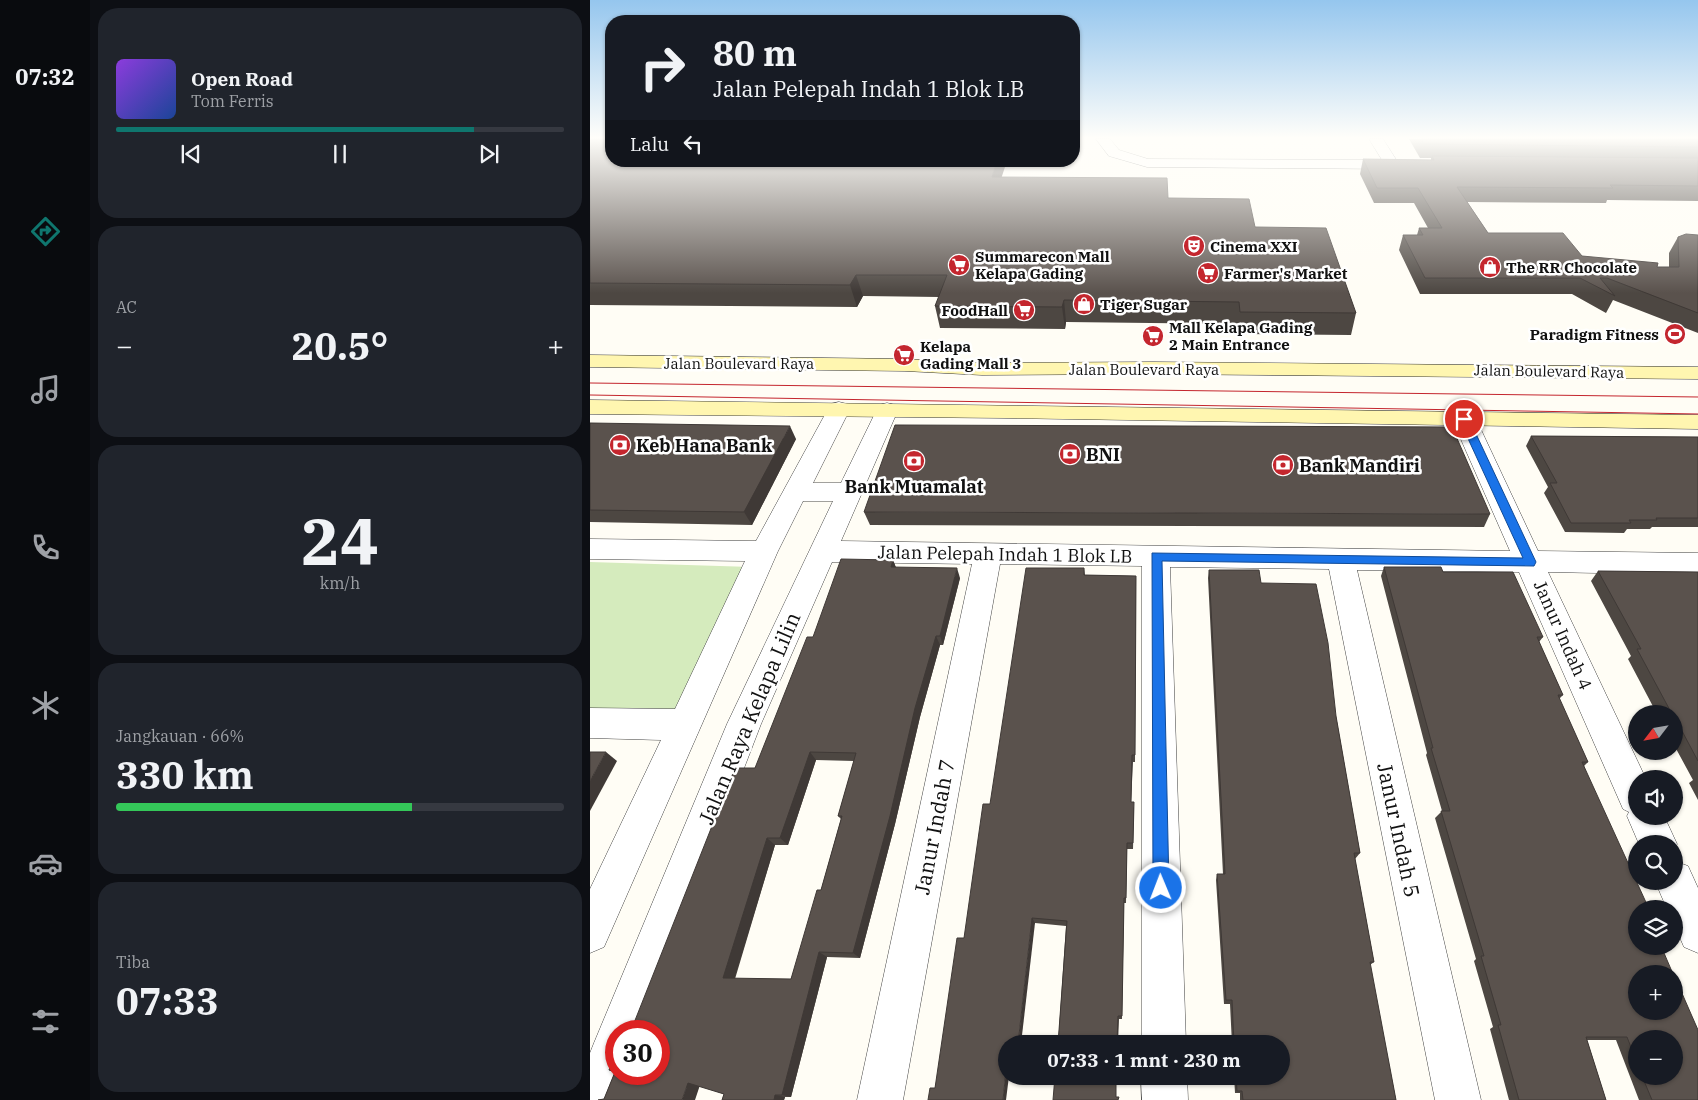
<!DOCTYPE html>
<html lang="id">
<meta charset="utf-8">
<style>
body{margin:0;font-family:"IBM Plex Serif",serif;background:#20242c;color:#f1f3f6;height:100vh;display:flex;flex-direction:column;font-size:19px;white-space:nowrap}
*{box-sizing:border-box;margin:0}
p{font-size:16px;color:#9ea1a6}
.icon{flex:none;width:28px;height:28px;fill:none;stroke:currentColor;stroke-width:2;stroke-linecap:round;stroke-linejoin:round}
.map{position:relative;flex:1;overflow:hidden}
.side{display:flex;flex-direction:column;gap:8px;padding:8px;background:#0d0f14;width:500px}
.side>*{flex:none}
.banner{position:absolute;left:15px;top:15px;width:475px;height:152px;border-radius:20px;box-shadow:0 1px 4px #0004;background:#171b24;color:#f1f3f6;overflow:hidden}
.needle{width:32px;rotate:239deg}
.tools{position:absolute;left:1038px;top:705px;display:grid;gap:10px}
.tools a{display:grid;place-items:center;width:55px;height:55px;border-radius:50%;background:#171b24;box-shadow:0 1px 4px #0004;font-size:25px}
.speed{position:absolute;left:15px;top:1020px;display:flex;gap:10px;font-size:25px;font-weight:700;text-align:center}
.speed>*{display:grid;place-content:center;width:65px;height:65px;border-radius:50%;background:#171b24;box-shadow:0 1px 4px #0004;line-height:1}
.speed .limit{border:8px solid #d22;background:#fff;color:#111}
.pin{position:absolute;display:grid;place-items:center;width:42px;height:42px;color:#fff;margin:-21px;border:2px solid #fff;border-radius:50%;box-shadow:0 1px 5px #0007}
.me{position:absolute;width:55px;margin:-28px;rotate:359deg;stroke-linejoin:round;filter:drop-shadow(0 0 4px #0008)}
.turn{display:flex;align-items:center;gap:18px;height:105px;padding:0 25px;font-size:22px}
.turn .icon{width:65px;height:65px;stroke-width:2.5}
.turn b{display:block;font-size:35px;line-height:42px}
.then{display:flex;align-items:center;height:48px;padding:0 25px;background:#0003;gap:10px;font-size:19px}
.big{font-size:38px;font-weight:800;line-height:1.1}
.side .card{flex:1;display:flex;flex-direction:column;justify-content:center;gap:8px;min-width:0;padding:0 18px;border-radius:20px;background:#20242c}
.side .dial{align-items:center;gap:0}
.dial b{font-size:65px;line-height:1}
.song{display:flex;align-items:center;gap:15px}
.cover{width:60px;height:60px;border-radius:8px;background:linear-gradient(135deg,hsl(270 70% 55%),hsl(220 70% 35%))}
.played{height:5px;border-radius:2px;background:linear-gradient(90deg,#0f766e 80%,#363941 80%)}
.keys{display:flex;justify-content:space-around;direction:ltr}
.heat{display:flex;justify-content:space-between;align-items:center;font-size:28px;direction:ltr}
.charge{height:8px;border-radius:4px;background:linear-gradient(90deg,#34c759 66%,#363941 0)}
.trip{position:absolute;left:408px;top:1035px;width:292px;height:50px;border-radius:25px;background:#171b24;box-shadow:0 1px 4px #0004;font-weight:800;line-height:50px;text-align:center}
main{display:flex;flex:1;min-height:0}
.tab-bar{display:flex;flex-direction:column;width:90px;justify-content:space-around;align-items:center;background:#090b0e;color:#9ea1a6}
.tab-bar .icon{width:35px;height:35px}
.tab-bar .on{color:#0f766e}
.tab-bar b{font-size:22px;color:#f1f3f6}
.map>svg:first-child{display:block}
</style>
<main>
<nav class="tab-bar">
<b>07:32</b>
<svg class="icon on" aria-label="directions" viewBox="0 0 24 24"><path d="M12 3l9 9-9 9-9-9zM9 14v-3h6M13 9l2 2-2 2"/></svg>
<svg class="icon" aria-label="music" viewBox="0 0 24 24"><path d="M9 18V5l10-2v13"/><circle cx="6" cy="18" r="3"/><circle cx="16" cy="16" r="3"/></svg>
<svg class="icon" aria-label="phone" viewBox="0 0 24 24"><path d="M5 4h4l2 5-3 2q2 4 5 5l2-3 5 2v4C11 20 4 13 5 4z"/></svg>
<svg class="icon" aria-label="climate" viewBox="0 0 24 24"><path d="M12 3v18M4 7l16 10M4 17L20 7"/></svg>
<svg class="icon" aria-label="car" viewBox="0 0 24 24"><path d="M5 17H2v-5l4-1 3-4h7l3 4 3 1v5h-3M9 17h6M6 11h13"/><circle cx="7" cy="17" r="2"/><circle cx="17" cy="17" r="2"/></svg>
<svg class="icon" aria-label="filters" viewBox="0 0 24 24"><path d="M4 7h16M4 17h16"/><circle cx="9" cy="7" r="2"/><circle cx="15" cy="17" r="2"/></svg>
</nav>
<section class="side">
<div class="card">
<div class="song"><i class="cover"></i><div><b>Open Road</b><p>Tom Ferris</p></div></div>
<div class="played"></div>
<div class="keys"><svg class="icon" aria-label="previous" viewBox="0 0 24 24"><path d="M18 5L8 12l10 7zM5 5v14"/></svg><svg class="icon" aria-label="pause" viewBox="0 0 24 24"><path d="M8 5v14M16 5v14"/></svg><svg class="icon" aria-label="next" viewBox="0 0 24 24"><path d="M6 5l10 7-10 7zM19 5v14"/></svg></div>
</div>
<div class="card"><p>AC</p>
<div class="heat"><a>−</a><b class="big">20.5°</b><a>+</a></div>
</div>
<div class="card dial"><b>24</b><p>km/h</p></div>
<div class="card"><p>Jangkauan · 66%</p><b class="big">330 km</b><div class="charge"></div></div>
<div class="card"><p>Tiba</p><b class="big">07:33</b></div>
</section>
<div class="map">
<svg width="1108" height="1100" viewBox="0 0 1108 1100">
<rect width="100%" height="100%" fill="#fffdf5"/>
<path fill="#d5ebbd" d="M 0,562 L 162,567 L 90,724 L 0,721 Z"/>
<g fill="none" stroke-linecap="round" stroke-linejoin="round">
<g stroke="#444" stroke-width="1">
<g id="minor">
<path d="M 506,139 L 520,139 L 529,150 L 558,159 L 792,160 L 779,139 L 793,139 L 807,161 L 814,162 L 816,165 L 809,169 L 557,167 L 519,156 Z"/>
<path d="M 249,402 L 257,404 L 260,409 L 223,483 L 251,483 L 289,405 L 297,403 L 305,405 L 308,410 L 251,541 L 920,551 L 862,419 L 866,414 L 874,412 L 882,414 L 886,419 L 948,551 L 1108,553 L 1108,575 L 958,572 L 1056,779 L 1046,779 L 1046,816 L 1074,816 L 1087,844 L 1084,851 L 1084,844 L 1049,844 L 1037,816 L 1039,812 L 1033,809 L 929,572 L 767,570 L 891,1100 L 845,1100 L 739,569 L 580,567 L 596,1044 L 552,1044 L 552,566 L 410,564 L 313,1100 L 267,1100 L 382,564 L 242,562 L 171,724 L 53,1031 L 26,1031 L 26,1074 L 37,1074 L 27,1100 L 0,1100 L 0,1053 L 4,1043 L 137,724 L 243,501 L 213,501 L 188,551 L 14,947 L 0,953 L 0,889 L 71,740 L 0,738 L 0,708 L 85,709 L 155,561 L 0,559 L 0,539 L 166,541 L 238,409 L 241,404 Z"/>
<path d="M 1084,861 L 1098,866 L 1108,888 L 1108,953 L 1094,947 L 1084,924 L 1084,909 L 1077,909 L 1065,881 L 1084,881 Z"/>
<path d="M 551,1076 L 597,1076 L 598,1100 L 552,1100 Z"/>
</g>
</g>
<g stroke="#333" stroke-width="1">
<g id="secondary">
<path d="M 0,355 L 315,359 L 392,363 L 563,362 L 1108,367 L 1108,379 L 563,374 L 392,375 L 315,371 L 0,367 Z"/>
<path d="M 0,400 L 1108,415 L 1108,429 L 415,418 L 0,414 Z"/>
</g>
</g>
<use href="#minor" fill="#fff" fill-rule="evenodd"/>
<use href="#secondary" fill="#fff6b0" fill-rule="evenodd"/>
<g stroke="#c4262e" stroke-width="1">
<path d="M 0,383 L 1108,397"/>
<path d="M 0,395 L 1108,414"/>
</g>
</g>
<g fill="#4d4742" fill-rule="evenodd">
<path d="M 0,139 L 21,161 L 411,177 L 578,198 L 665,227 L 766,313 L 761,335 L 648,334 L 646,324 L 476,322 L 475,329 L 350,328 L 345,306 L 349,297 L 273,296 L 267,307 L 0,305 Z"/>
<path d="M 819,139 L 1108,139 L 1108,201 L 1017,200 L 1016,203 L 877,202 L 898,233 L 992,256 L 1067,267 L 1079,267 L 1079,253 L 1088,237 L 1108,235 L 1108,333 L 1023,300 L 1016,313 L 982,294 L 830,294 L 809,250 L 813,235 L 827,235 L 829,228 L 838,228 L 824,203 L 784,203 L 770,174 L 773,159 L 841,160 L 841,158 L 830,158 Z"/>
<path d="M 0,423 L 206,439 L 162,525 L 0,522 Z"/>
<path d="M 941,436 L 1108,437 L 1108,527 L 1062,527 L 1060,529 L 1037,529 L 1034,533 L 975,532 L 954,493 L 958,487 L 936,446 Z"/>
<path d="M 274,512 L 900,514 L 894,527 L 280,525 Z"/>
<path d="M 303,560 L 306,568 L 370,578 L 353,645 L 350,645 L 330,717 L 305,824 L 270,958 L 237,957 L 201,1097 L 195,1097 L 194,1100 L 132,1100 L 134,1094 L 109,1086 L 14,1099 L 25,1072 L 24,1056 L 26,1074 L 42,1028 L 165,768 ZM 226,760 L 264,761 L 248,816 L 251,819 L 231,890 L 201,979 L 145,979 L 185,845 L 198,845 Z"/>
<path d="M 794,567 L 853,572 L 953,637 L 949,642 L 973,695 L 969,699 L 998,762 L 994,766 L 1108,1100 L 1049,1100 L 1026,1040 L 997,1040 L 1016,1100 L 919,1100 L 900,1029 L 903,1027 L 884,961 L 886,959 L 845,818 L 852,811 L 836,755 L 837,753 L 791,576 ZM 1046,1039 L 1084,1076 L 1046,1076 Z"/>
<path d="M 494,568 L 495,575 L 546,576 L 545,762 L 543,762 L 541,802 L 544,808 L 543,849 L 537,849 L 536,903 L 534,903 L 532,1019 L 529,1019 L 528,1044 L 468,1044 L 476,926 L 445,923 L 345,1088 L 374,938 Z"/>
<path d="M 619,570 L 671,583 L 746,716 L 770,853 L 765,859 L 784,962 L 780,965 L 806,1100 L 650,1100 L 650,1093 L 645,1093 L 644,1076 L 691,1076 L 691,1044 L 642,1044 L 640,1004 L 634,1004 L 626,880 L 627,874 L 633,874 L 618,578 Z"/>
<path d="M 1008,571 L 1108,572 L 1108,800 L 1099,783 L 1103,780 L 1084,745 L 1084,714 L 1067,714 L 1038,659 L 1041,656 L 1001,581 Z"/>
</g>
<g fill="#3f3936">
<path d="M 79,161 L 85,161 L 92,177 L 76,164 Z"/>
<path d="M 407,161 L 417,161 L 405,197 L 402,177 Z"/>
<path d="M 266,275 L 273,296 L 267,307 L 260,285 Z"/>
<path d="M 474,300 L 476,322 L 475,329 L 472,307 Z"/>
<path d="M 200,426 L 206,439 L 162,525 L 154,512 Z"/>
<path d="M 303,560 L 307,570 L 301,567 Z"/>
<path d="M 367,568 L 370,578 L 353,645 L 350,636 Z"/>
<path d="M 346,636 L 350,645 L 330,717 L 305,824 L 270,958 L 263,953 L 325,708 Z"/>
<path d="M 16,752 L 27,761 L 0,811 L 0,781 Z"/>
<path d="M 220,752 L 226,760 L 198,845 L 190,838 Z"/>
<path d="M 177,838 L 185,845 L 143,983 L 133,978 Z"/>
<path d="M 442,918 L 445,923 L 431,1044 L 428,1044 Z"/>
<path d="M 229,952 L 237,957 L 201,1097 L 192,1095 Z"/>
<path d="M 416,1071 L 416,1076 L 419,1076 L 416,1100 L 413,1100 Z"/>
<path d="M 98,1083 L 110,1085 L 105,1100 L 92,1100 Z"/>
<path d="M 185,1095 L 195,1097 L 194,1100 L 184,1100 Z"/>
</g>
<g fill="#5a524d" stroke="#3f3936" fill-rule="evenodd">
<path d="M 0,139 L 21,139 L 21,161 L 79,161 L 76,164 L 182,164 L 184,161 L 407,161 L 402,177 L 577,178 L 578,198 L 659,199 L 665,227 L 736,228 L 766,313 L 650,312 L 649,302 L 474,300 L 472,307 L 345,306 L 357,275 L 266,275 L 260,285 L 0,283 Z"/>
<path d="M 831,139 L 1108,139 L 1108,147 L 834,144 Z"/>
<path d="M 842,156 L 1108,158 L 1108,186 L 1020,185 L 1023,188 L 867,187 L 898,233 L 973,233 L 992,256 L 1068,263 L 1067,267 L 1089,267 L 1088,237 L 1096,234 L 1108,235 L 1108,313 L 1017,278 L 1010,278 L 1025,296 L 990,278 L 835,278 L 813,235 L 833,235 L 829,228 L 852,228 L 828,188 L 787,188 L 773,159 L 844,160 Z"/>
<path d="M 0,423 L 200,426 L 154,512 L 0,510 Z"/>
<path d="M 305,425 L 862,427 L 900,514 L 274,512 Z"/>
<path d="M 941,436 L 1108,437 L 1108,518 L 1066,518 L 1067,520 L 1039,520 L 1041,523 L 981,523 L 960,483 L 967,483 Z"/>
<path d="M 251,559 L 303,560 L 301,567 L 367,568 L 350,636 L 346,636 L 325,708 L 300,816 L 263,953 L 229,952 L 192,1095 L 185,1095 L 184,1100 L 132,1100 L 134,1094 L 98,1083 L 92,1100 L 8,1100 L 14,1099 L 25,1072 L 19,1070 L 24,1056 L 26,1056 L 26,1074 L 69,1074 L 69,1031 L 38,1031 L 38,1029 L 42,1028 L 145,768 L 165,768 L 217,637 L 223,637 ZM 220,752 L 266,753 L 248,816 L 252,816 L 231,890 L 227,890 L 201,979 L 133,978 L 177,838 L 190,838 Z"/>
<path d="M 794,567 L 851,567 L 853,572 L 923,572 L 953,637 L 947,637 L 973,695 L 968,695 L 998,762 L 992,762 L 1059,909 L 1046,909 L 1046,946 L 1071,946 L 1083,974 L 1046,974 L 1046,1011 L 1084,1011 L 1084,975 L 1108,1030 L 1108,1100 L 1062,1100 L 1052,1076 L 1084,1076 L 1084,1039 L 1046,1039 L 1046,1060 L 1037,1037 L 996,1037 L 1016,1100 L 929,1100 L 908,1025 L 911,1025 L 891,956 L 894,956 L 851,811 L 860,811 L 841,748 L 843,748 Z"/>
<path d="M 436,568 L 494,568 L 494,575 L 546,576 L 545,755 L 542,755 L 541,802 L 544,802 L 543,843 L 537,843 L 536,898 L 534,898 L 532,1016 L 528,1016 L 527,1044 L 468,1044 L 477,921 L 442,918 L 428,1044 L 416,1044 L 416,1071 L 413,1100 L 338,1100 L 340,1088 L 345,1088 L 367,938 L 374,938 L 393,804 L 400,804 Z"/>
<path d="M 619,570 L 669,570 L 671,583 L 726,584 L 738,643 L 746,716 L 770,853 L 764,853 L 784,962 L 780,962 L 806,1100 L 653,1100 L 652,1091 L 647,1091 L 646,1076 L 691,1076 L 691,1044 L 644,1044 L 642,1000 L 636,1000 L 627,874 L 635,874 Z"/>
<path d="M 1008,571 L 1108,572 L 1108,761 L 1084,716 L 1084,714 L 1082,714 L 1047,649 L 1051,649 Z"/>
<path d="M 0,752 L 16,752 L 0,781 Z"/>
<path d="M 465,1076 L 526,1076 L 526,1097 L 529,1097 L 528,1100 L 463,1100 Z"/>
</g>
<linearGradient id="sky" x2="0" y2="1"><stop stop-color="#95c6ee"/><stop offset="0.47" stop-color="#fffefa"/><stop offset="1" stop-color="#fffefa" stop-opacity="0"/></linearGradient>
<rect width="1108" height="293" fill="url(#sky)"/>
<path fill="#1a73e8" stroke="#114b97" d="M 874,416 L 879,419 L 946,562 L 944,566 L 572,561 L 579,888 L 577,893 L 571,896 L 566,893 L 563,888 L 562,553 L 933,558 L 869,419 Z"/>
<defs>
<g id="theatre-disc" transform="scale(1.125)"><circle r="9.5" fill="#c4262e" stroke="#fff"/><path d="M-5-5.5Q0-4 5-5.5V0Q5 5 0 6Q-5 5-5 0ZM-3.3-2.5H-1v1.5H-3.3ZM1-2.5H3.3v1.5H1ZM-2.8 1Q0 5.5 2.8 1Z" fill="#fff"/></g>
<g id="supermarket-disc" transform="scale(1.125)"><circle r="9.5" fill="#c4262e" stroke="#fff"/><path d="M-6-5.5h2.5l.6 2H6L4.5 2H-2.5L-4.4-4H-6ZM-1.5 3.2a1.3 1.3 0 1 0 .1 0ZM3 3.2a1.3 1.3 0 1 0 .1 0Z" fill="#fff"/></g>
<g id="shop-disc" transform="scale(1.125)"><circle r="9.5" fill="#c4262e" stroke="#fff"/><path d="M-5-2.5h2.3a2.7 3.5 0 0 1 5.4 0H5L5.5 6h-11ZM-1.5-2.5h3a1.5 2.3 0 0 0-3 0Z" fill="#fff"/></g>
<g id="stadium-disc" transform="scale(1.125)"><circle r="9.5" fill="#c4262e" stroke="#fff"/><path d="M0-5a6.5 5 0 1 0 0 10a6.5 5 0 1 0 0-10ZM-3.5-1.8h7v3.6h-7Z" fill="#fff"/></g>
<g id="bank-disc" transform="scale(1.125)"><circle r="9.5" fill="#c4262e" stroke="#fff"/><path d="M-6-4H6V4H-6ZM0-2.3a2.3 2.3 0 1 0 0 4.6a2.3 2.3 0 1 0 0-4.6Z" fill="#fff"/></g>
</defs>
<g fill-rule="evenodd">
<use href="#theatre-disc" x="604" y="246"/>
<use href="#supermarket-disc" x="369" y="265"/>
<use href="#shop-disc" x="900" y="267"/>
<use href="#supermarket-disc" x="618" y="273"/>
<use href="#shop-disc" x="494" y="304"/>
<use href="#supermarket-disc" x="434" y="310"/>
<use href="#stadium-disc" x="1085" y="334"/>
<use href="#supermarket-disc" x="563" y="336"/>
<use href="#supermarket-disc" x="314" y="355"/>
<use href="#bank-disc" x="30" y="445"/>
<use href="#bank-disc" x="480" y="454"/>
<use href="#bank-disc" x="324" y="461"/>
<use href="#bank-disc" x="693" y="465"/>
</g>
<g text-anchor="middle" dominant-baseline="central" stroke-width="5" stroke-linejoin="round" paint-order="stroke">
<g font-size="15" font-weight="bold" fill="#111" stroke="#fff" text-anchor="start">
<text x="620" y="246">Cinema XXI</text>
<text x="385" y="256">Summarecon Mall<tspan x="385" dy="17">Kelapa Gading</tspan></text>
<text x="916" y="267">The RR Chocolate</text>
<text x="634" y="273">Farmer's Market</text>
<text x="510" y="304">Tiger Sugar</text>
<text x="418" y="310" text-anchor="end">FoodHall</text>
<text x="579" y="327">Mall Kelapa Gading<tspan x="579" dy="17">2 Main Entrance</tspan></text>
<text x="1069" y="334" text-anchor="end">Paradigm Fitness</text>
<text x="330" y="346">Kelapa<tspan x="330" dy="17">Gading Mall 3</tspan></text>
</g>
<g font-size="15" fill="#111" stroke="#fff">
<text x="149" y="363">Jalan Boulevard Raya</text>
<text x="554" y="369">Jalan Boulevard Raya</text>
<text transform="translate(959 371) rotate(1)">Jalan Boulevard Raya</text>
</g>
<g font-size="18" font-weight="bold" fill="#111" stroke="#fff" text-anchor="start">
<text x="46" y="445">Keb Hana Bank</text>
<text x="496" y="454">BNI</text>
<text x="709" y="465">Bank Mandiri</text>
<text x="324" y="486" text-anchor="middle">Bank Muamalat</text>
</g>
<g font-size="18" fill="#111" stroke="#fff">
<text transform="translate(415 554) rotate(1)">Jalan Pelepah Indah 1 Blok LB</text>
<text transform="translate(973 635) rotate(66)">Janur Indah 4</text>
</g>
<g font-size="21" fill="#111" stroke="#fff">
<text transform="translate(159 718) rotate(-67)">Jalan Raya Kelapa Lilin</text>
<text transform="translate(344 827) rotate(-79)">Janur Indah 7</text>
<text transform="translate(809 830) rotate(78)">Janur Indah 5</text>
</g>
</g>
</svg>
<div class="tools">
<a><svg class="needle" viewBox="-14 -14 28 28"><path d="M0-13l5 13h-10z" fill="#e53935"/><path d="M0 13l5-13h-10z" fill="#9ea1a6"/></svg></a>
<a><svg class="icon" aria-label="sound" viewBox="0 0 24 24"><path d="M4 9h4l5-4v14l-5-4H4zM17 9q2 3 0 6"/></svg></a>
<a><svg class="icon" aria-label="search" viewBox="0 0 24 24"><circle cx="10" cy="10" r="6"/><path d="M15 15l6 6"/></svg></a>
<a><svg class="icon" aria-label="layers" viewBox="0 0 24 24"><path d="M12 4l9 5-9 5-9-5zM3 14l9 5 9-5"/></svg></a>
<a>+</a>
<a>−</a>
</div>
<div class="speed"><div class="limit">30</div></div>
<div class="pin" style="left:874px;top:419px;background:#d93025"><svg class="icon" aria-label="arrive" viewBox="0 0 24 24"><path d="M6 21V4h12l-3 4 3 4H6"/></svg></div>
<svg class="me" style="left:571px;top:888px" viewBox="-20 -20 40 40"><circle r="17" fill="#1a73e8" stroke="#fff" stroke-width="3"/><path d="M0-11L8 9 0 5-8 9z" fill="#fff"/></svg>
<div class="trip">07:33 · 1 mnt · 230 m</div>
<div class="banner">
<div class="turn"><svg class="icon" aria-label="right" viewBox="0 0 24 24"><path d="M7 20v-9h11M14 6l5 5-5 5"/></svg><div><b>80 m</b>Jalan Pelepah Indah 1 Blok LB</div></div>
<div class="then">Lalu<svg class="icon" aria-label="left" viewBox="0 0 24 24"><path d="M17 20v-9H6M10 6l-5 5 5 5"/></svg></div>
</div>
</div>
</main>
